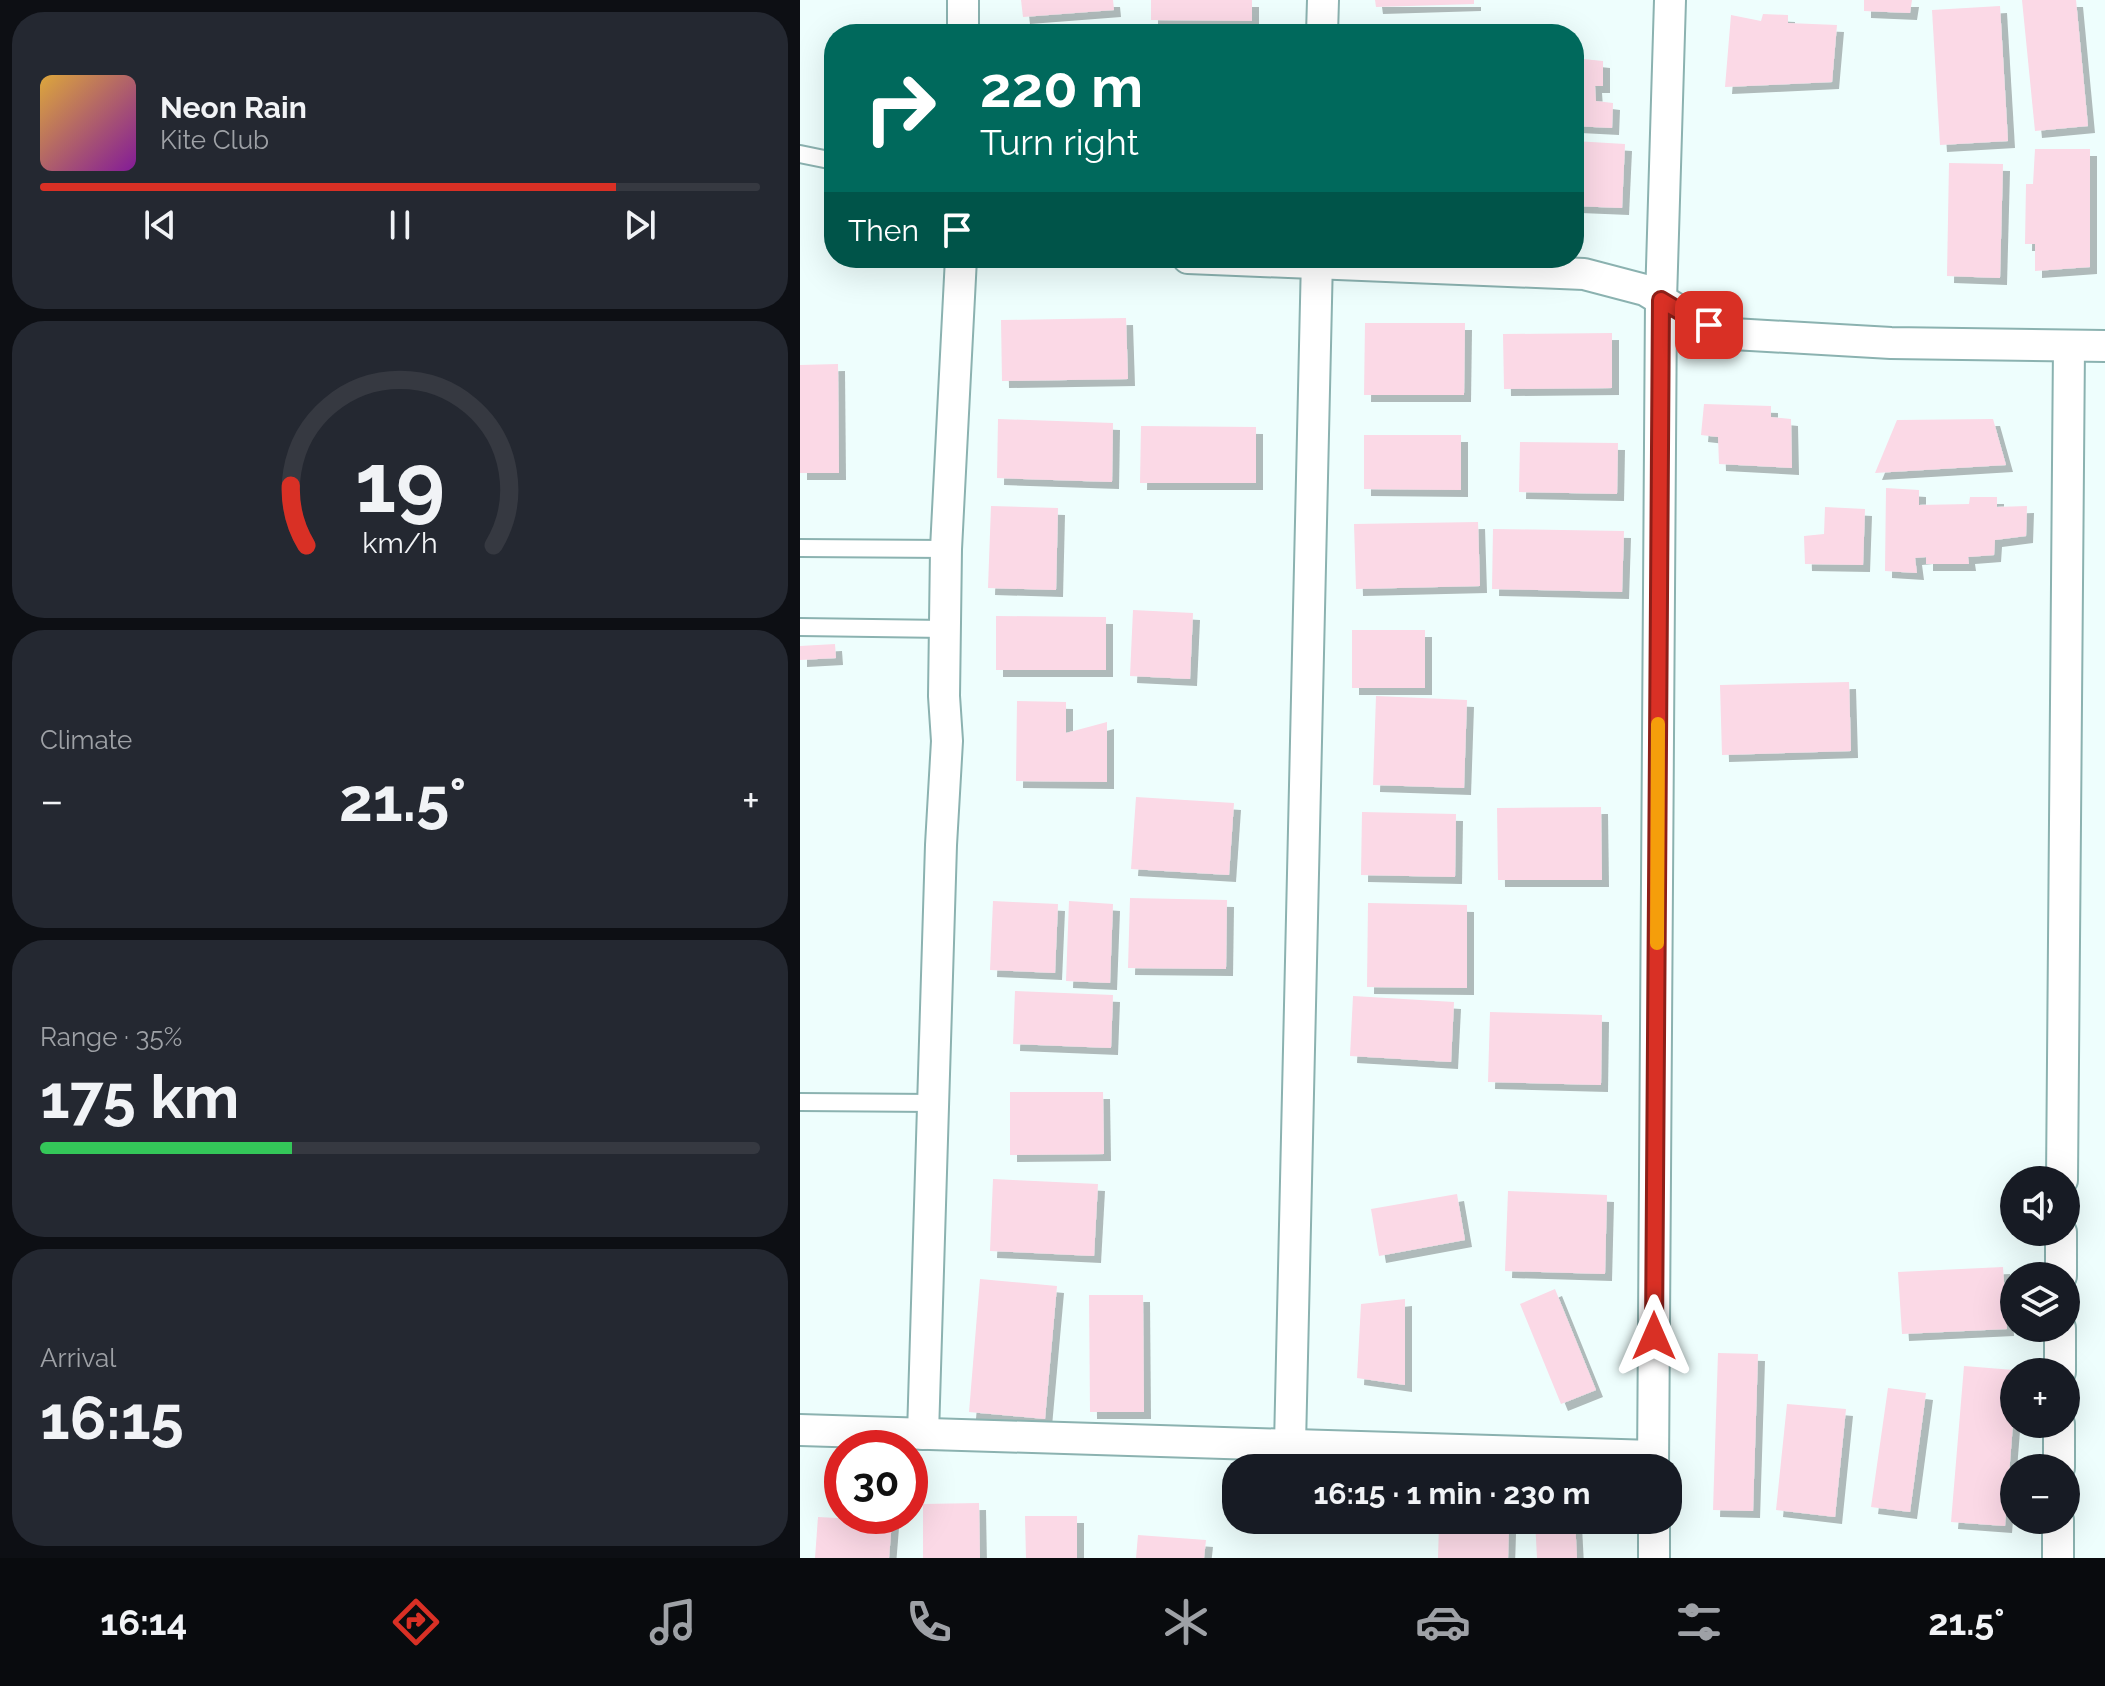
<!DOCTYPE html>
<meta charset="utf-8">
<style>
body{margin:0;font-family:Raleway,sans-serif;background:#242831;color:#f1f3f6;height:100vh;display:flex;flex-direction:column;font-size:30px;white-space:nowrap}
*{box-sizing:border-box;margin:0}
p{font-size:26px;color:#9ea1a6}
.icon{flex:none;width:44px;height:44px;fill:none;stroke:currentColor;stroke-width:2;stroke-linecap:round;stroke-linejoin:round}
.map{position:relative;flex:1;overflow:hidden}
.panel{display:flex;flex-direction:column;gap:12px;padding:12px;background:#0d0f14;width:800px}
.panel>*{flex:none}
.banner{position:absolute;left:24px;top:24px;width:760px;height:244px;border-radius:32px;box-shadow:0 8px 32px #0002;background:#00695c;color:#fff;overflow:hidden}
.fabs{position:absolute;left:1200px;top:1166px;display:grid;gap:16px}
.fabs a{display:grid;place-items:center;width:80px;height:80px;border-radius:50%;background:#171b24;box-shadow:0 8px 32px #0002;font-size:40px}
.speed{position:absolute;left:24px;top:1430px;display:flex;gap:16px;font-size:40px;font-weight:700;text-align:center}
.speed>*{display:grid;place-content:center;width:104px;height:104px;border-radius:50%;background:#171b24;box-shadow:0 8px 32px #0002;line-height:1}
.speed .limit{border:12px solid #d22;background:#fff;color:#111}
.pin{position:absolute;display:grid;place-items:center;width:68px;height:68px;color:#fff;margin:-34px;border-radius:16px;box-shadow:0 4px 12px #0006}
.me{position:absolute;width:88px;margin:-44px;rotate:0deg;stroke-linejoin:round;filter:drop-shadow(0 0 6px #0008)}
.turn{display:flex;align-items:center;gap:28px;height:168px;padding:0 24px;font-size:36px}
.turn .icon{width:104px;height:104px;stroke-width:2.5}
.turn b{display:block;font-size:56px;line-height:68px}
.then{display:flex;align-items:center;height:76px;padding:0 24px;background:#0003;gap:16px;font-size:30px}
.big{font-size:60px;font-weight:700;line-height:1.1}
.panel .widget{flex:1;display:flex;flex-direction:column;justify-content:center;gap:12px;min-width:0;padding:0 28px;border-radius:32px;background:#242831}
.panel .dial{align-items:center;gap:0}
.dial svg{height:208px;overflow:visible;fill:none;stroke:#363941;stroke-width:7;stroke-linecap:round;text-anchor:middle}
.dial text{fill:#f1f3f6;stroke:none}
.song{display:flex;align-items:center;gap:24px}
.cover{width:96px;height:96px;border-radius:12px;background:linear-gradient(135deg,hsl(40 70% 55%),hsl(290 70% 35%))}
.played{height:8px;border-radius:4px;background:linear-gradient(90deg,#d93025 80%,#363941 80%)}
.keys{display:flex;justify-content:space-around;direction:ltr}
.heat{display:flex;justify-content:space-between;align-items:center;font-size:44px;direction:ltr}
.charge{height:12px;border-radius:6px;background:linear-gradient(90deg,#34c759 35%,#363941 0)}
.trip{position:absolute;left:422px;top:1454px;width:460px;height:80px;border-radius:32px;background:#171b24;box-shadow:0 8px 32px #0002;font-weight:700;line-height:80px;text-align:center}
.tabs{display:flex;height:128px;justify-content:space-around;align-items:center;background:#090b0e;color:#9ea1a6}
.tabs .icon{width:56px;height:56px}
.tabs .active{color:#d93025}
.tabs b{font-size:36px;color:#f1f3f6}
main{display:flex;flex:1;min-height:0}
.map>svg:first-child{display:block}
</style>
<main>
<section class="panel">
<div class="widget">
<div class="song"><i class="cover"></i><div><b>Neon Rain</b><p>Kite Club</p></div></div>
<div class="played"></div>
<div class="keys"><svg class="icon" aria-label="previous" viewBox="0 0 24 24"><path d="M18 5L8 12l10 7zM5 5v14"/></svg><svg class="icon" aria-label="pause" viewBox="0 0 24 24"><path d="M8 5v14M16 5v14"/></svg><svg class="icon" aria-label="next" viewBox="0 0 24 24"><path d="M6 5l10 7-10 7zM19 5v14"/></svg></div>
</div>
<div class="widget dial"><svg viewBox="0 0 100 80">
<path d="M14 69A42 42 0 1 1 86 69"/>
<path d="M14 69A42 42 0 0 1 8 46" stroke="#d93025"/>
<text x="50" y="56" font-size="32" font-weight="700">19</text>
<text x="50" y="72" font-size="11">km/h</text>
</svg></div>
<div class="widget"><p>Climate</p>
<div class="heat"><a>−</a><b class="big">21.5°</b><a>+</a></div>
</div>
<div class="widget"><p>Range · 35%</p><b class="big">175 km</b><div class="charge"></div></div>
<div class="widget"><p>Arrival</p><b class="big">16:15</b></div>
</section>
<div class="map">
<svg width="1305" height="1558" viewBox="0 0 1305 1558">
<defs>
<filter id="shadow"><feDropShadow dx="7" dy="7" stdDeviation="0" flood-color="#0004"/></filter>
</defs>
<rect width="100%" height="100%" fill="#eefefd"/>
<g fill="#fbd9e6" filter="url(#shadow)">
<path d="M 221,0 L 313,0 L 314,10 L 223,17 Z"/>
<path d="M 351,0 L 452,0 L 452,21 L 351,20 Z"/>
<path d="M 575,0 L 674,0 L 674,4 L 576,7 Z"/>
<path d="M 1064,0 L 1112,0 L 1110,13 L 1064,11 Z"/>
<path d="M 1222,0 L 1276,0 L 1288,126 L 1235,131 Z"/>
<path d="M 1200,6 L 1208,141 L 1140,145 L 1132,10 Z"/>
<path d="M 963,14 L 988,15 L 988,23 L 1037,25 L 1032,82 L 925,87 L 931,15 L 961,21 Z"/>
<path d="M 774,54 L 783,54 L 783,59 L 803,61 L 803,86 L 795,86 L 796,101 L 813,103 L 812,128 L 774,126 Z"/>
<path d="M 774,141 L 825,144 L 822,208 L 774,206 Z"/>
<path d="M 1235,149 L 1290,149 L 1290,267 L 1235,271 L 1235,244 L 1225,244 L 1226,184 L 1233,184 Z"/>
<path d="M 1149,163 L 1203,164 L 1200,278 L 1147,276 Z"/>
<path d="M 326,318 L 328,379 L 202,381 L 201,320 Z"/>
<path d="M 565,323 L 665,323 L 664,395 L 564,395 Z"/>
<path d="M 812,333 L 812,388 L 704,389 L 703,334 Z"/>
<path d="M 38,364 L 39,473 L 0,473 L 0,365 Z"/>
<path d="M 904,404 L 971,406 L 971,417 L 991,419 L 992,468 L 919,464 L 918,437 L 901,435 Z"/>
<path d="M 198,419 L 313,423 L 312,482 L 197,478 Z"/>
<path d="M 1193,419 L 1206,465 L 1075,473 L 1097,420 Z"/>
<path d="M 341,426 L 456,427 L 456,483 L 340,483 Z"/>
<path d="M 564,435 L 661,435 L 661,490 L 564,489 Z"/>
<path d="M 720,442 L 818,443 L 817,494 L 719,492 Z"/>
<path d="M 1086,488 L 1119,490 L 1119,505 L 1169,504 L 1170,497 L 1197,497 L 1197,507 L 1227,506 L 1226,536 L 1195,540 L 1194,555 L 1168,557 L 1169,564 L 1126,564 L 1126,557 L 1115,558 L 1117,573 L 1085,571 Z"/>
<path d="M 191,506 L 258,508 L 256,590 L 188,588 Z"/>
<path d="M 1025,507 L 1065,509 L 1063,565 L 1005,564 L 1004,536 L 1024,534 Z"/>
<path d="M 678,522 L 680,586 L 556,589 L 554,524 Z"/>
<path d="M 693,529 L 824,531 L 822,592 L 692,589 Z"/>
<path d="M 333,610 L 393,613 L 390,679 L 330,676 Z"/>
<path d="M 196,616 L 306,617 L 306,670 L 196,670 Z"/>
<rect x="552" y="630" width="73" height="58"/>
<path d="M 35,644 L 36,658 L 0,660 L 0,646 Z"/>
<path d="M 1049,682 L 1051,751 L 922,755 L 920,685 Z"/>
<path d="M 576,696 L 667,700 L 664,788 L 573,785 Z"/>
<path d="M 217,701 L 266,702 L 266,733 L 307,722 L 307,782 L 216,781 Z"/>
<path d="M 336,797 L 434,803 L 429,875 L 331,869 Z"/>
<path d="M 801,807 L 802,880 L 698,880 L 697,808 Z"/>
<path d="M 562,812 L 656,814 L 655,877 L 561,875 Z"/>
<path d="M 330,898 L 427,900 L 426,969 L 328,968 Z"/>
<path d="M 193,901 L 258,904 L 255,973 L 190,970 Z"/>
<path d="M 269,901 L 313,904 L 310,983 L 266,981 Z"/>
<path d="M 568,903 L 667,905 L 667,988 L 567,987 Z"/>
<path d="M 215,991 L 313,995 L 311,1048 L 213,1044 Z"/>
<path d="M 553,996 L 654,1002 L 651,1062 L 550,1056 Z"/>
<path d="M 690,1012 L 802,1015 L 801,1085 L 688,1082 Z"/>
<path d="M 210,1092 L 303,1092 L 304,1154 L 210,1155 Z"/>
<path d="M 193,1179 L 298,1184 L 294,1256 L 190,1251 Z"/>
<path d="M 708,1191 L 807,1195 L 805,1274 L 705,1271 Z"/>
<path d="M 657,1194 L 665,1240 L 579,1256 L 571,1209 Z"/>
<path d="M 1203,1267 L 1207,1329 L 1102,1334 L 1098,1272 Z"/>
<path d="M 180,1279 L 257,1286 L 245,1419 L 169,1412 Z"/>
<path d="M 755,1289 L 796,1390 L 761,1404 L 720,1304 Z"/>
<path d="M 289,1295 L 343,1295 L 344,1412 L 290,1412 Z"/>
<path d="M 605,1299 L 605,1385 L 557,1378 L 561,1304 Z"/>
<path d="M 918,1353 L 958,1354 L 953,1511 L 913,1510 Z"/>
<path d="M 1164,1366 L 1214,1370 L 1214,1411 L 1205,1526 L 1151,1522 Z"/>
<path d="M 1088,1388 L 1126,1393 L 1110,1512 L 1071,1507 Z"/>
<path d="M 987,1404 L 1046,1409 L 1035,1517 L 976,1510 Z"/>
<path d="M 179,1503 L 180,1558 L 123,1558 L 123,1504 Z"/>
<path d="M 225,1516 L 277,1516 L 277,1558 L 226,1558 Z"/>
<path d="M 18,1517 L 92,1521 L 89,1558 L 15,1558 Z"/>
<path d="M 735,1520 L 775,1520 L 777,1558 L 737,1558 Z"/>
<path d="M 639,1524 L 709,1526 L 708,1558 L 638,1558 Z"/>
<path d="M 338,1535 L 406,1540 L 404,1558 L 336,1558 Z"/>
</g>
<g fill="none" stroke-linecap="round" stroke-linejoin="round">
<g stroke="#8bb2b0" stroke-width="20">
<g id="service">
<path d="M 0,154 L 34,161"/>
<path d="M 0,548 L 146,549"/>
<path d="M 0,627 L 145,629"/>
<path d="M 0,1102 L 133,1103"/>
</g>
</g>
<g stroke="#8bb2b0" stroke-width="34">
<g id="minor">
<path d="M 163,34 L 163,0"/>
<path d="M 522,34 L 523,0"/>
<path d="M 388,258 L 784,274 L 845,290 L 886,315 L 933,334 L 1091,343 L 1305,346"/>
<path d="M 1262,1180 L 1269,346"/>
<path d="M 1261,1276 L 1261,1232"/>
<path d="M 1260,1372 L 1260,1328"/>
<path d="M 0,1430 L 853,1456"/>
<path d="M 123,1434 L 141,845 L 147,741 L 144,696 L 146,549 L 161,258"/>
<path d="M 490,1445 L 517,258"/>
<path d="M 853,1468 L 861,300 L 870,0"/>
<path d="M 1259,1468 L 1259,1424"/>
<path d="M 854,1520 L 854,1558"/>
<path d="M 1258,1558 L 1258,1520"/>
</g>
</g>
<use href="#service" stroke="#fff" stroke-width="16"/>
<use href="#minor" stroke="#fff" stroke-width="30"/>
</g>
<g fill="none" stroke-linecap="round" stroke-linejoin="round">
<g stroke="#8d1f18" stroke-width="20">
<path id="route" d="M 854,1336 L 861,300 L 886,315 L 909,325"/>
</g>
<use href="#route" stroke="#d93025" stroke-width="14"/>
<path stroke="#f59e0b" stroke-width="14" d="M 857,943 L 858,724"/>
</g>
</svg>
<div class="fabs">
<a><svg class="icon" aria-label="sound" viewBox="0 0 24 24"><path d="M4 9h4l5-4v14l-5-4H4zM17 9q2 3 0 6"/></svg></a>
<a><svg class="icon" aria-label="layers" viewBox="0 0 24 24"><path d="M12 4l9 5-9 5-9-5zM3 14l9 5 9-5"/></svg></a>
<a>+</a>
<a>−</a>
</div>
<div class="speed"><div class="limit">30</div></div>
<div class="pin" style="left:909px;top:325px;background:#d93025"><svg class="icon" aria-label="arrive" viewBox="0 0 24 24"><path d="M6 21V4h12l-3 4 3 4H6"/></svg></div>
<svg class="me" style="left:854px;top:1336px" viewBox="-20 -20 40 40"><path d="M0-17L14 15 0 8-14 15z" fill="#d93025" stroke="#fff" stroke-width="4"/></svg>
<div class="trip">16:15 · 1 min · 230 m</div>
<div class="banner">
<div class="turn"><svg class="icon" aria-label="right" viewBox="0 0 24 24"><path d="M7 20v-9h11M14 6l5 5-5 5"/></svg><div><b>220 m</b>Turn right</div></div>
<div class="then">Then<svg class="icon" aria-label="arrive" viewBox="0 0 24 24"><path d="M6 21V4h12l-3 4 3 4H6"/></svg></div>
</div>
</div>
</main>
<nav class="tabs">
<b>16:14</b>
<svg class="icon active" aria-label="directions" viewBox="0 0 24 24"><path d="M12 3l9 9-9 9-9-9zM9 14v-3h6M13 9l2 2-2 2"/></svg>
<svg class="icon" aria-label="music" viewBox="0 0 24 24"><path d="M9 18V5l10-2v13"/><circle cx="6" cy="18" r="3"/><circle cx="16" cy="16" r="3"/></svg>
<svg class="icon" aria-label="phone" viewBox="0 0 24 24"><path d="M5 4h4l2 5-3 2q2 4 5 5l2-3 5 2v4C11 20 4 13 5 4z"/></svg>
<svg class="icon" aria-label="climate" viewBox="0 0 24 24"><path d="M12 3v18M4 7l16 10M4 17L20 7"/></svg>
<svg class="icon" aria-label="car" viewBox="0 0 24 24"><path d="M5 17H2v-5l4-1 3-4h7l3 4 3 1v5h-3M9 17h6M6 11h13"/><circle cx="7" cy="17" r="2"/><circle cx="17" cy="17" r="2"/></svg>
<svg class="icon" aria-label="filters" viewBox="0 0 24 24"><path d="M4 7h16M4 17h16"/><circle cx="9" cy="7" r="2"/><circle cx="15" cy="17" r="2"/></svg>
<b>21.5°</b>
</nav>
